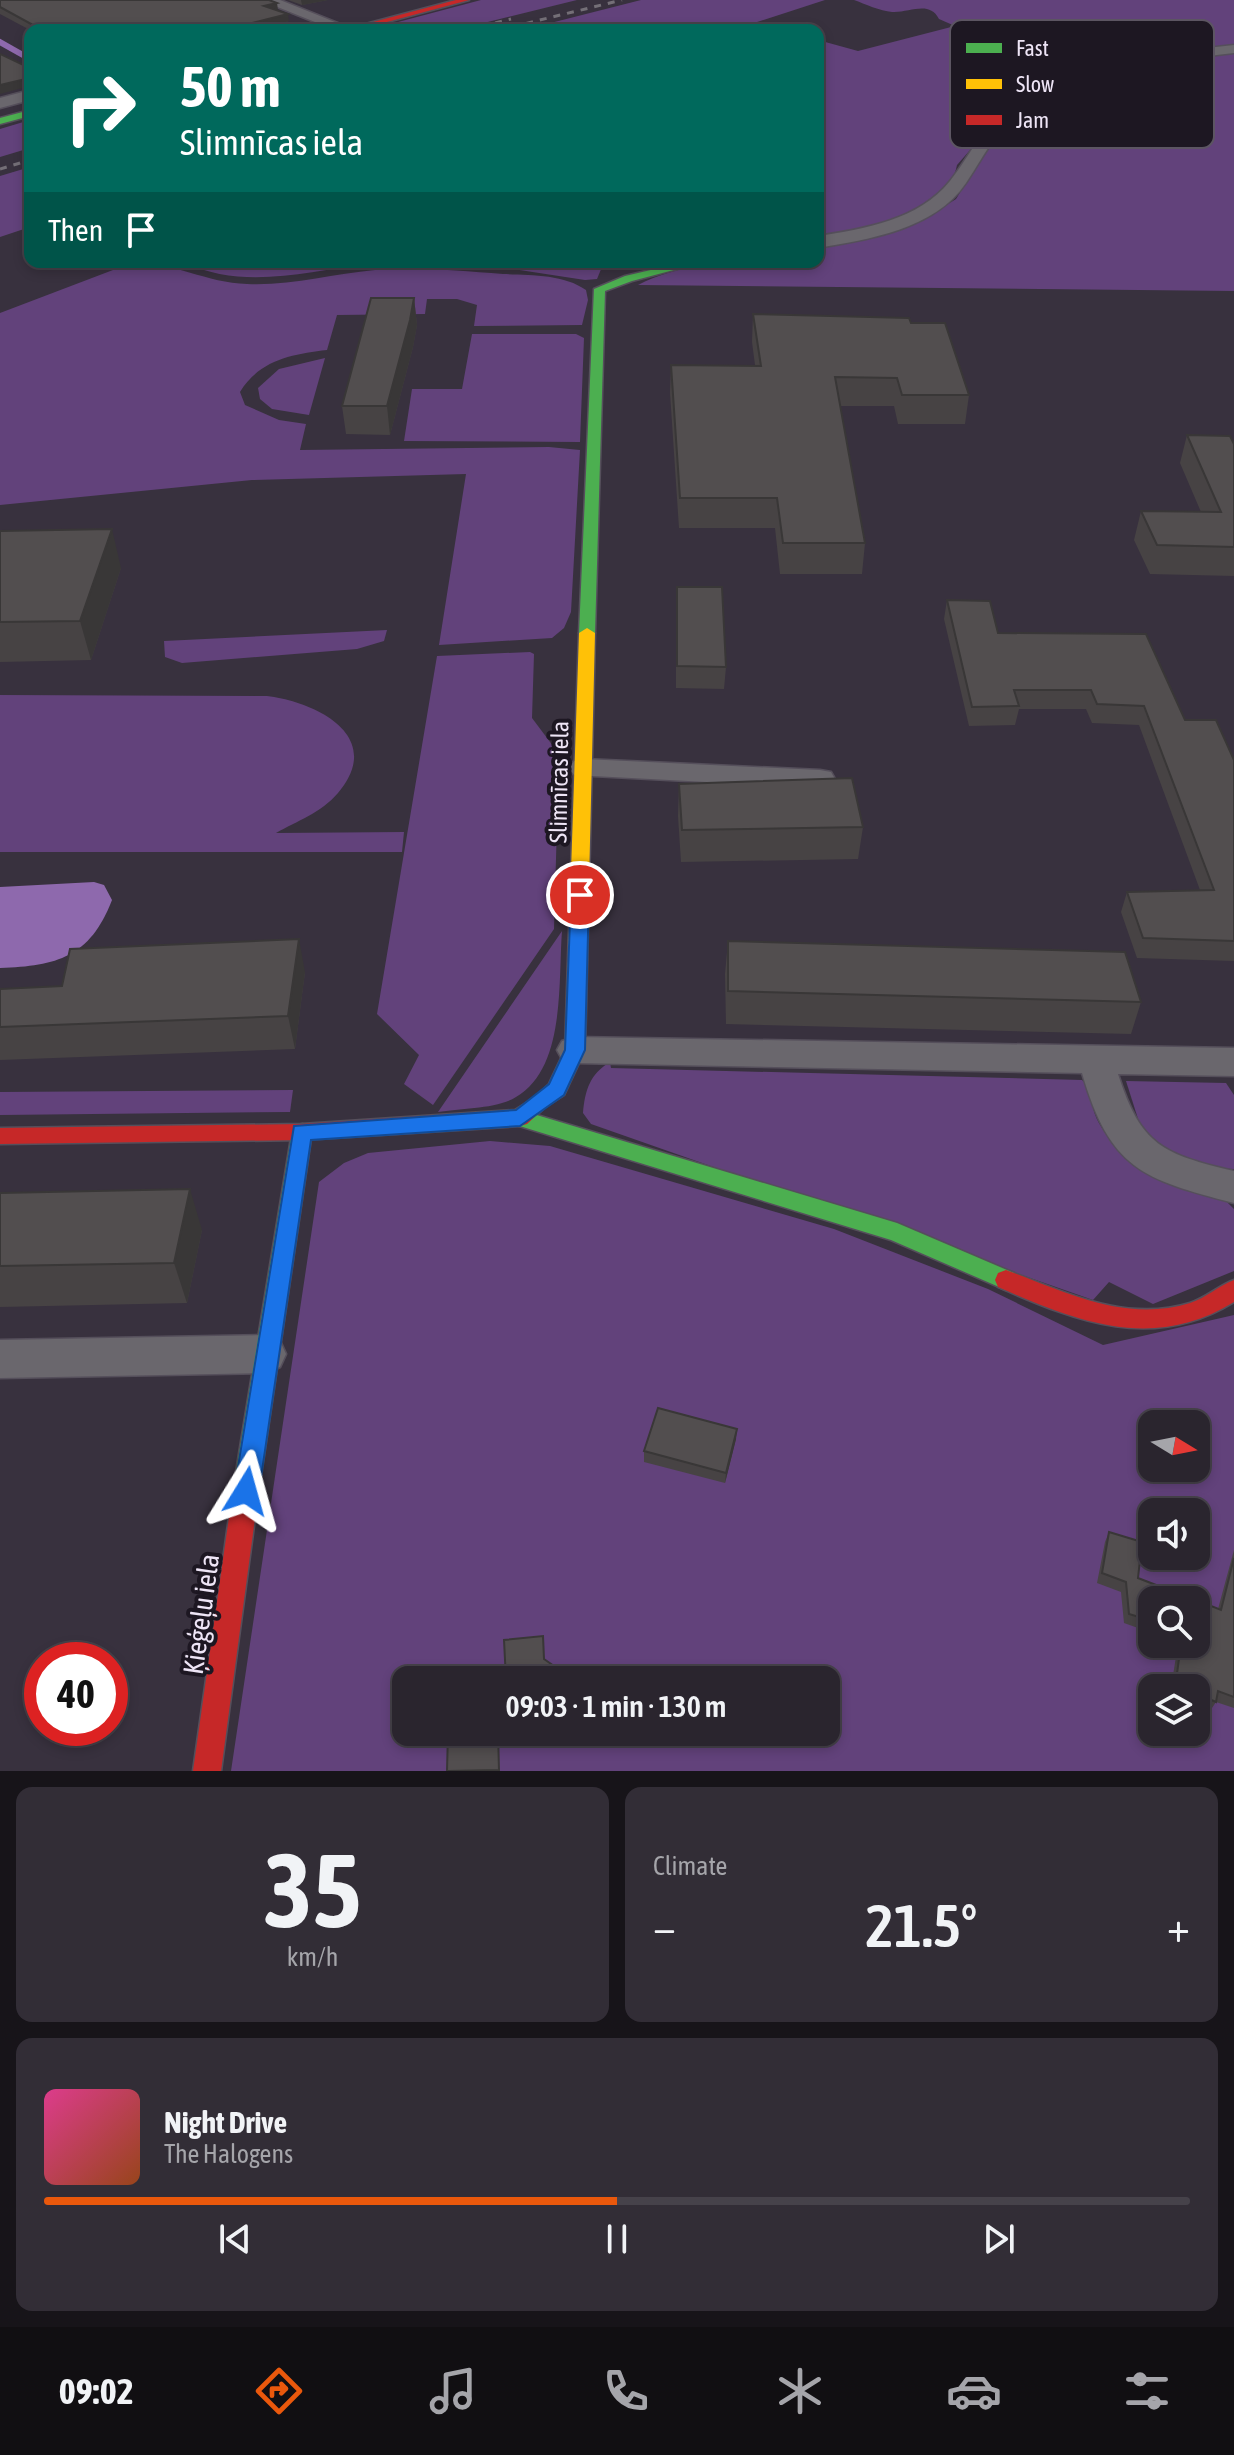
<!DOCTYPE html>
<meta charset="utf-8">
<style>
body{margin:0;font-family:"Asap Condensed",sans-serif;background:#322d36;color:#f1f3f6;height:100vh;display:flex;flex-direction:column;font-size:30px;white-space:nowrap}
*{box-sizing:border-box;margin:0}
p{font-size:26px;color:#a5a5aa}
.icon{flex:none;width:44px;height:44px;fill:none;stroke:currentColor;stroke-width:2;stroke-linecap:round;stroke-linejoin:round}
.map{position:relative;height:1771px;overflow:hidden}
.side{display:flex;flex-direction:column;gap:16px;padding:16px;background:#171419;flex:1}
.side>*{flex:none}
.banner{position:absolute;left:24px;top:24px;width:800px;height:244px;border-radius:16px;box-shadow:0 4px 12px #0003,0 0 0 2px #46424a;background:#00695c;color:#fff;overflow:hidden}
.needle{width:52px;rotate:100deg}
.buttons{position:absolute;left:1138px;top:1410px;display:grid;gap:16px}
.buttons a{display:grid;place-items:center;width:72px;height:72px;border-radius:16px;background:#2a252e;box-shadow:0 4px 12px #0003,0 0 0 2px #46424a;font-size:40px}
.speed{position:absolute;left:24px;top:1642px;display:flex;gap:16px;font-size:40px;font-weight:700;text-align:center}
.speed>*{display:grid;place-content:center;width:104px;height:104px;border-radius:50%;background:#2a252e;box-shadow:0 4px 12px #0003,0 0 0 2px #46424a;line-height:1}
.speed .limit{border:12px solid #d22;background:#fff;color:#111}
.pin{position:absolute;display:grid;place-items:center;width:68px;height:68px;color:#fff;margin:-34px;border:4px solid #fff;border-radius:50%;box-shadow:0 2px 8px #0007}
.me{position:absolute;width:88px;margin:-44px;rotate:8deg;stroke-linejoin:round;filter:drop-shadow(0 0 6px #0008)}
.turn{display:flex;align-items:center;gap:28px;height:168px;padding:0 24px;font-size:36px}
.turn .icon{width:104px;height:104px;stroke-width:2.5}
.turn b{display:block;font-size:56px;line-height:68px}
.then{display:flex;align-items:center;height:76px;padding:0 24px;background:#0003;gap:16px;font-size:30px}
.big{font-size:60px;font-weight:600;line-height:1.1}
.side .widget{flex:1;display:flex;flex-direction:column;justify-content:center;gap:12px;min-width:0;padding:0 28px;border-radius:16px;background:#322d36}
.side .dial{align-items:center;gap:0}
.dial b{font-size:104px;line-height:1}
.song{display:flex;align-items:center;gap:24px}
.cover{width:96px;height:96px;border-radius:12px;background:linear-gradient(135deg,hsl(330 70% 55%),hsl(20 70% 35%))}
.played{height:8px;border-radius:4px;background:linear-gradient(90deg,#ea580c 50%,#46424a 50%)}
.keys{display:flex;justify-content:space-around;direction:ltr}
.heat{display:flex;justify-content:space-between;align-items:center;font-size:44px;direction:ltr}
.side .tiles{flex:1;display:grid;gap:16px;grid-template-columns:1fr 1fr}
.widget:last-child{grid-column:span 2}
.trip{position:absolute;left:392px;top:1666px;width:448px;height:80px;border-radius:16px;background:#2a252e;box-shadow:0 4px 12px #0003,0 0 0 2px #46424a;font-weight:600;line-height:80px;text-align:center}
.tab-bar{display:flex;height:128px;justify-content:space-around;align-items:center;background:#110f12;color:#a5a5aa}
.tab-bar .icon{width:56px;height:56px}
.tab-bar .current{color:#ea580c}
.tab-bar b{font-size:36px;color:#f1f3f6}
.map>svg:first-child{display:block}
</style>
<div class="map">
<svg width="1234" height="1771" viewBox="0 0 1234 1771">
<rect width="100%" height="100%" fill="#38313e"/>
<g fill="#62427b" fill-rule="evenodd">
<path d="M 481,0 L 577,0 L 455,30 L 368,30 Z"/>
<path d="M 641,0 L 825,0 L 754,23 L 778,30 L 523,30 Z"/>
<path d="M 854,0 L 1234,0 L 1234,46 L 1117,67 L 1006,109 L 957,165 C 948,215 859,229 818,239 L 818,40 L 858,51 L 955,26 L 939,19 C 929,0 910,13 892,12 C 880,11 865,4 854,0 Z"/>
<path d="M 1234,52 L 1234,291 L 638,285 C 695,256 756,262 818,262 L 818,245 L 929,216 L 956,199 L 996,134 L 1036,101 L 1127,70 Z"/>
<path d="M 30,120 L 30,148 L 0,157 L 0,129 Z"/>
<path d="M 30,167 L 30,227 L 0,237 L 0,176 Z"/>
<path d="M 134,262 C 173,262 207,283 247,284 C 290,286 332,274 375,270 C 417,266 460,271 503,274 C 529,275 564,274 586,290 L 588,300 L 582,325 L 474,326 L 477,305 L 457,299 L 427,299 L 425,314 L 337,315 L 327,350 C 293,354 259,360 240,392 L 245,405 L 279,420 L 306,424 L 300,450 L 549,447 L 580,450 L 571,612 L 564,628 L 552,638 L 439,645 L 466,474 L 252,480 L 0,505 L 0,313 Z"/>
<path d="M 183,262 L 450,262 L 450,263 C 423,262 397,262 370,264 C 305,271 245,291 183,262 Z"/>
<path d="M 466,262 L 604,262 L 597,279 L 585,280 Z"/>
<path d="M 472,334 L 576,334 L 584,338 L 580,442 L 404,441 L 412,389 L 462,389 Z"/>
<path d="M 325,358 L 309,415 L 272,409 L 260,399 L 258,388 L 279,369 Z"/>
<path d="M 387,630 L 384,641 L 357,649 L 182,663 L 165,657 L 164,641 Z"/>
<path d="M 530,652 L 534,654 L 532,718 L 559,754 L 554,929 L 433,1105 L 404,1084 L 419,1055 L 377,1014 L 437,656 Z"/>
<path d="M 0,695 L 267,696 C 316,702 386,736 338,793 C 321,813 297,821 276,833 L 404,832 L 402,852 L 0,852 Z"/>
<path d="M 562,931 C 558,982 566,1068 516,1097 C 497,1109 461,1108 438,1112 Z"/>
<path d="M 610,1062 L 611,1068 L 1082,1080 L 1091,1089 C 1089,1155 1175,1177 1224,1199 L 1234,1209 L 1234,1271 L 1153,1304 L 1109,1282 L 1093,1300 L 591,1124 L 583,1113 C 585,1090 590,1074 610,1062 Z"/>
<path d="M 1126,1081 L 1226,1083 L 1234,1095 L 1234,1169 L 1206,1168 L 1146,1144 Z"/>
<path d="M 293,1090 L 290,1112 L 0,1115 L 0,1092 Z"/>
<path d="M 490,1141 L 550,1146 L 834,1229 L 988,1289 L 1103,1345 L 1234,1315 L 1234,1771 L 231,1771 L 319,1182 L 344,1163 L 368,1153 ZM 1152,1424 L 1196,1424 L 1196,1468 L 1152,1468 ZM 1152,1512 L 1196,1512 L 1196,1556 L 1152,1556 ZM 1152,1600 L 1196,1600 L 1196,1644 L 1152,1644 ZM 406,1680 L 826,1680 L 826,1732 L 406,1732 ZM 1152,1688 L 1196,1688 L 1196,1732 L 1152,1732 Z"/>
</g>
<path fill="#8e69ad" d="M 94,882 L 104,885 L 112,900 C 90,957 57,966 0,968 L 0,887 Z"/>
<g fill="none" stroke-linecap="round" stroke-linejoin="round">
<path stroke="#8e69ad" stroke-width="6" d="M 0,42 L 30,59"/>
<g stroke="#554f5b" stroke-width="3">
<g id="street">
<path d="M 260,0 L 280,0 L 355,30 L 335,30 Z"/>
<path d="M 1234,45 L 1234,53 C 1164,61 1082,71 1022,111 C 996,129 983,158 966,183 C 934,230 869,239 818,248 L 818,236 C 864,229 919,220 950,181 C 971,155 983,124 1011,105 C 1074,63 1161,53 1234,45 Z"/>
<path d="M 30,90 L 30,100 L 0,108 L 0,98 Z"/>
<path d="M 584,759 L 820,770 L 831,772 L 835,779 L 831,786 L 820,788 L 574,775 L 569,768 L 574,761 Z"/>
<path d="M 575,1037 L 1234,1048 L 1234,1076 L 1118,1074 C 1141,1146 1163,1154 1234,1171 L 1234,1203 C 1142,1179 1110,1169 1082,1073 L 575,1063 L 562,1059 L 557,1050 L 562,1041 Z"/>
<path d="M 265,1335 L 280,1341 L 286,1354 L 280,1367 L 265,1373 L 0,1378 L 0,1340 Z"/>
</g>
</g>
<g stroke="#554f5b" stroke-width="3">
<g id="fast">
<path d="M 30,110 L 30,116 L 0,124 L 0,118 Z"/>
<path d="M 685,262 L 704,262 L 632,281 L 605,291 L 595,633 L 587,638 L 582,636 L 579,633 L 594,289 L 625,276 Z"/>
<path d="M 520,1110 L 897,1223 L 1014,1273 L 1017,1280 L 1014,1287 L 1006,1290 L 891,1240 L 513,1124 L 510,1118 L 513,1112 Z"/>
<path d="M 302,1124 L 309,1126 L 312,1132 L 258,1496 L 254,1504 L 245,1508 L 236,1504 L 232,1496 L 292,1132 L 295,1126 Z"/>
</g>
</g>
<g stroke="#554f5b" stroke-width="3">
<path id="slow" d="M 587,628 L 595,633 L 585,1050 L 564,1095 L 542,1109 L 535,1107 L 532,1101 L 549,1084 L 565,1050 L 579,633 Z"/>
</g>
<g stroke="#554f5b" stroke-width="3">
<g id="jam">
<path d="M 456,0 L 469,0 L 357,30 L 343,30 Z"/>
<path d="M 542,1093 L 549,1095 L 552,1101 L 527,1124 L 520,1126 L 302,1140 L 0,1144 L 0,1128 L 302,1124 L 515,1110 Z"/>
<path d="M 1006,1270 C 1066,1292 1125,1323 1190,1303 C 1206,1298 1218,1286 1234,1280 L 1234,1302 C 1153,1352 1078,1322 998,1287 L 995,1280 L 998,1273 Z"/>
<path d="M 245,1484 L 254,1488 L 258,1496 L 221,1771 L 193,1771 L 232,1496 L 236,1488 Z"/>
</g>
</g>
<use href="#street" fill="#6a676d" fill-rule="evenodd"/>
<use href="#fast" fill="#4caf50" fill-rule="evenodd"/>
<use href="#slow" fill="#ffc107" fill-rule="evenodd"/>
<use href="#jam" fill="#c62828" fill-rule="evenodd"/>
<g stroke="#746f77" stroke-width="3" stroke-dasharray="7 7" stroke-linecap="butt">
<path d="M 468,30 L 511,19"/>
<path d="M 499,30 L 622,0"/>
<path d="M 0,169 L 30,160"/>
</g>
</g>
<g fill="#474344">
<path d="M 0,0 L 278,10 L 289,21 L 255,30 L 30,30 L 0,14 Z"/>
<path d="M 288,0 L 328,0 L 302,5 Z"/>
<path d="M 414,298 L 417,325 L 413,347 L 390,435 L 346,434 L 342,406 Z"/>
<path d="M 753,314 L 911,323 L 969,395 L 965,424 L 898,424 L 894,406 L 840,406 L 865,543 L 862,574 L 780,574 L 775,528 L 679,528 L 670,393 L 671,365 L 755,365 L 752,342 Z"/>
<path d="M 1187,435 L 1234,444 L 1234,576 L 1150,574 L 1134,540 L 1141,511 L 1201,512 L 1180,463 Z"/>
<path d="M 0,531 L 121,568 L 91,660 L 0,662 Z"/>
<path d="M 947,600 L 998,633 L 1185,720 L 1234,760 L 1234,961 L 1137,958 L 1121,912 L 1127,892 L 1200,890 L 1139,725 L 1092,723 L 1086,709 L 1019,709 L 1015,725 L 969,726 L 944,619 Z"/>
<path d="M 676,608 L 726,667 L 724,689 L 676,688 Z"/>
<path d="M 679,784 L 863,827 L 858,859 L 681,862 L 678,816 Z"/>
<path d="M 728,941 L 1141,1002 L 1131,1034 L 726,1024 L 725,974 Z"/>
<path d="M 305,972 L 295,1049 L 0,1060 L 0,989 L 62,986 Z"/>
<path d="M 0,1193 L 202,1230 L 187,1303 L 0,1307 Z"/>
<path d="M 736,1439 L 725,1483 L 644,1462 L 644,1451 Z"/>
<path d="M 1109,1532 L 1152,1600 L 1152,1633 L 1124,1623 L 1121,1592 L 1097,1583 L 1105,1542 Z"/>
<path d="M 1234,1550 L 1234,1708 L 1216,1702 L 1210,1711 L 1204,1708 L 1200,1716 L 1196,1714 L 1196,1688 L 1171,1688 L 1178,1644 L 1196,1644 L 1218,1609 Z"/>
</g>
<g fill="#393737">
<path d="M 301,0 L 328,0 L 302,5 Z"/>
<path d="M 277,3 L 278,10 L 264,6 Z"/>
<path d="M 288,14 L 289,21 L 255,30 L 224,30 Z"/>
<path d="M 30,78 L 30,86 L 0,94 L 0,85 Z"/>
<path d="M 414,298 L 417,325 L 413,347 L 390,435 L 387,406 Z"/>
<path d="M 112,529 L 121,568 L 91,660 L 80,621 Z"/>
<path d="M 299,939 L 305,972 L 295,1049 L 288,1016 Z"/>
<path d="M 190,1189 L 202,1230 L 187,1303 L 174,1263 Z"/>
<path d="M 737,1429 L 736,1439 L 725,1483 L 726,1473 Z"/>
</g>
<g fill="#524e4f" stroke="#393737" stroke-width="2">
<path d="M 0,0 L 269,0 L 277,3 L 264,6 L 288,14 L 224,30 L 42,30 L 0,7 Z"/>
<path d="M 0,54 L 30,68 L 30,78 L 0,85 Z"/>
<path d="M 371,298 L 414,298 L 410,320 L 387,406 L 342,406 Z"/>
<path d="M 753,314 L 909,318 L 911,323 L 945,323 L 969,395 L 902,395 L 897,378 L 835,377 L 865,543 L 783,543 L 777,498 L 680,498 L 671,365 L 761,366 Z"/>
<path d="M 1187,435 L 1230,436 L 1234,444 L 1234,547 L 1157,545 L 1141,511 L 1221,512 Z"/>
<path d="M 112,529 L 80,621 L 0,622 L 0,531 Z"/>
<path d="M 677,587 L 722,587 L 726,667 L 677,666 Z"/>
<path d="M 947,600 L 990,601 L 998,633 L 1146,634 L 1185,720 L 1216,720 L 1234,760 L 1234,941 L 1143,938 L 1127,892 L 1214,890 L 1144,706 L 1097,704 L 1091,690 L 1014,690 L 1019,706 L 972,707 Z"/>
<path d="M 852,778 L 863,827 L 682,830 L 679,784 Z"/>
<path d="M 299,939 L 288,1016 L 0,1027 L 0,989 L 62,986 L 70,949 Z"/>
<path d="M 728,941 L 1125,952 L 1141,1002 L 728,991 Z"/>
<path d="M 190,1189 L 174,1263 L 0,1266 L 0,1193 Z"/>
<path d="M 658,1408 L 737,1429 L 726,1473 L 644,1451 Z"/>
<path d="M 1109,1532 L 1142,1542 L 1138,1578 L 1195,1600 L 1152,1600 L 1152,1621 L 1129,1614 L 1126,1582 L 1102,1573 Z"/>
<path d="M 1234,1558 L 1234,1697 L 1218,1691 L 1216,1702 L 1207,1698 L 1206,1706 L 1196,1703 L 1196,1688 L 1175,1688 L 1181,1644 L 1196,1644 L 1196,1600 L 1221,1610 Z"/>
<path d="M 543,1636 L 544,1659 L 574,1680 L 506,1680 L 504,1640 Z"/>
<path d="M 448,1732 L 498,1732 L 499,1770 L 447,1771 Z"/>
</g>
<path fill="#1a73e8" stroke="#114b97" stroke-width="2" d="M 580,888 L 589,895 L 585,1050 L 564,1095 L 520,1126 L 311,1140 L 259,1491 L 255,1500 L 246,1503 L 237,1500 L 234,1491 L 294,1126 L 516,1110 L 549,1084 L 565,1050 L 571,895 Z"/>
<g text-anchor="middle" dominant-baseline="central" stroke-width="8" stroke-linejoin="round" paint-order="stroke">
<g font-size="24" fill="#eee5f6" stroke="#1d1722">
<text transform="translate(559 782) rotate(-89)">Slimnīcas iela</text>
</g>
<g font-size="28" fill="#eee5f6" stroke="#1d1722">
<text transform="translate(201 1614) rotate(-82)">Ķieģeļu iela</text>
</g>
</g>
<rect x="950" y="20" width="264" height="128" rx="12" fill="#1d1722" stroke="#5c5562" stroke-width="2"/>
<rect x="966" y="43" width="36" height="10" fill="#4caf50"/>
<rect x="966" y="79" width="36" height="10" fill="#ffc107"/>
<rect x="966" y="115" width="36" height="10" fill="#c62828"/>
<g font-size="22" fill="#eee5f6">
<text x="1016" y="56">Fast</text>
<text x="1016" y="92">Slow</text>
<text x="1016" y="128">Jam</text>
</g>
</svg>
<div class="buttons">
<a><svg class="needle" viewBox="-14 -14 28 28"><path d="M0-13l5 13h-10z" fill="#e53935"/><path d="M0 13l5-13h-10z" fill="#a5a5aa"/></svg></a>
<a><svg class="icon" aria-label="sound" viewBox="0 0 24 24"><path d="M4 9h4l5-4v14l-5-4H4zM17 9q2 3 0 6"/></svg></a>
<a><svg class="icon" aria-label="search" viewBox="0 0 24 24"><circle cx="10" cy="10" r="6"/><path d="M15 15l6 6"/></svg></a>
<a><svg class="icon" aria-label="layers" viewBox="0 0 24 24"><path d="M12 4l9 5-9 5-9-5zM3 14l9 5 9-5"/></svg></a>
</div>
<div class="speed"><div class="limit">40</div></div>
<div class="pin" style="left:580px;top:895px;background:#d93025"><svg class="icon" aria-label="arrive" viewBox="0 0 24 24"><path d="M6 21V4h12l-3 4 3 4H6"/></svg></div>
<svg class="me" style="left:246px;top:1491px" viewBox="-20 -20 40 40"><path d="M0-17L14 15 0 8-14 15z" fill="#1a73e8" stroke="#fff" stroke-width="4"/></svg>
<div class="trip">09:03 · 1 min · 130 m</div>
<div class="banner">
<div class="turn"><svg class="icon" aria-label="right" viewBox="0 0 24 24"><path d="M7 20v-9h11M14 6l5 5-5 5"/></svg><div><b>50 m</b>Slimnīcas iela</div></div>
<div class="then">Then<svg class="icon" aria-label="arrive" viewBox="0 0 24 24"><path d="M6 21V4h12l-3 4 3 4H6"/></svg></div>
</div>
</div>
<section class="side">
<div class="tiles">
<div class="widget dial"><b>35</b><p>km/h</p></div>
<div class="widget"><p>Climate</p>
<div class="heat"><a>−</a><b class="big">21.5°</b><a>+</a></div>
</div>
<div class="widget">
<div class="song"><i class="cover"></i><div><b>Night Drive</b><p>The Halogens</p></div></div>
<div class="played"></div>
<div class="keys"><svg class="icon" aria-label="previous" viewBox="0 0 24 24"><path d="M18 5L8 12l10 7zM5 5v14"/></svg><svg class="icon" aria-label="pause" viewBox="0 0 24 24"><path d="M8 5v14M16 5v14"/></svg><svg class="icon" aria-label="next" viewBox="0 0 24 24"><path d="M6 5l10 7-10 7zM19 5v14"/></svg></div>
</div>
</div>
</section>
<nav class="tab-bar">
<b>09:02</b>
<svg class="icon current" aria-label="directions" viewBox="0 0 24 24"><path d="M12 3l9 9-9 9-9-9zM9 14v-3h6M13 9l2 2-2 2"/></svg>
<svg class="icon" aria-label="music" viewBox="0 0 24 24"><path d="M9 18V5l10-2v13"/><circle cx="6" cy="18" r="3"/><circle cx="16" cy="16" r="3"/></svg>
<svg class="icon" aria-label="phone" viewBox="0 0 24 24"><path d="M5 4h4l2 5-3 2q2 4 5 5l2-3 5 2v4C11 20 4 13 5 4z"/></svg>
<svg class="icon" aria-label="climate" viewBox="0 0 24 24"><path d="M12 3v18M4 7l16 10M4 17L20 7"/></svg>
<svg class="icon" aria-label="car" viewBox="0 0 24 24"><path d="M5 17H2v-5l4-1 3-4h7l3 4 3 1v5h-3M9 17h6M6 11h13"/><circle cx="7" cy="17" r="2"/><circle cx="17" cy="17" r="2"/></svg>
<svg class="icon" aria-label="filters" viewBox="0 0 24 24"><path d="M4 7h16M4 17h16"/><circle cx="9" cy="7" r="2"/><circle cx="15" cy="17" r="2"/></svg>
</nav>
